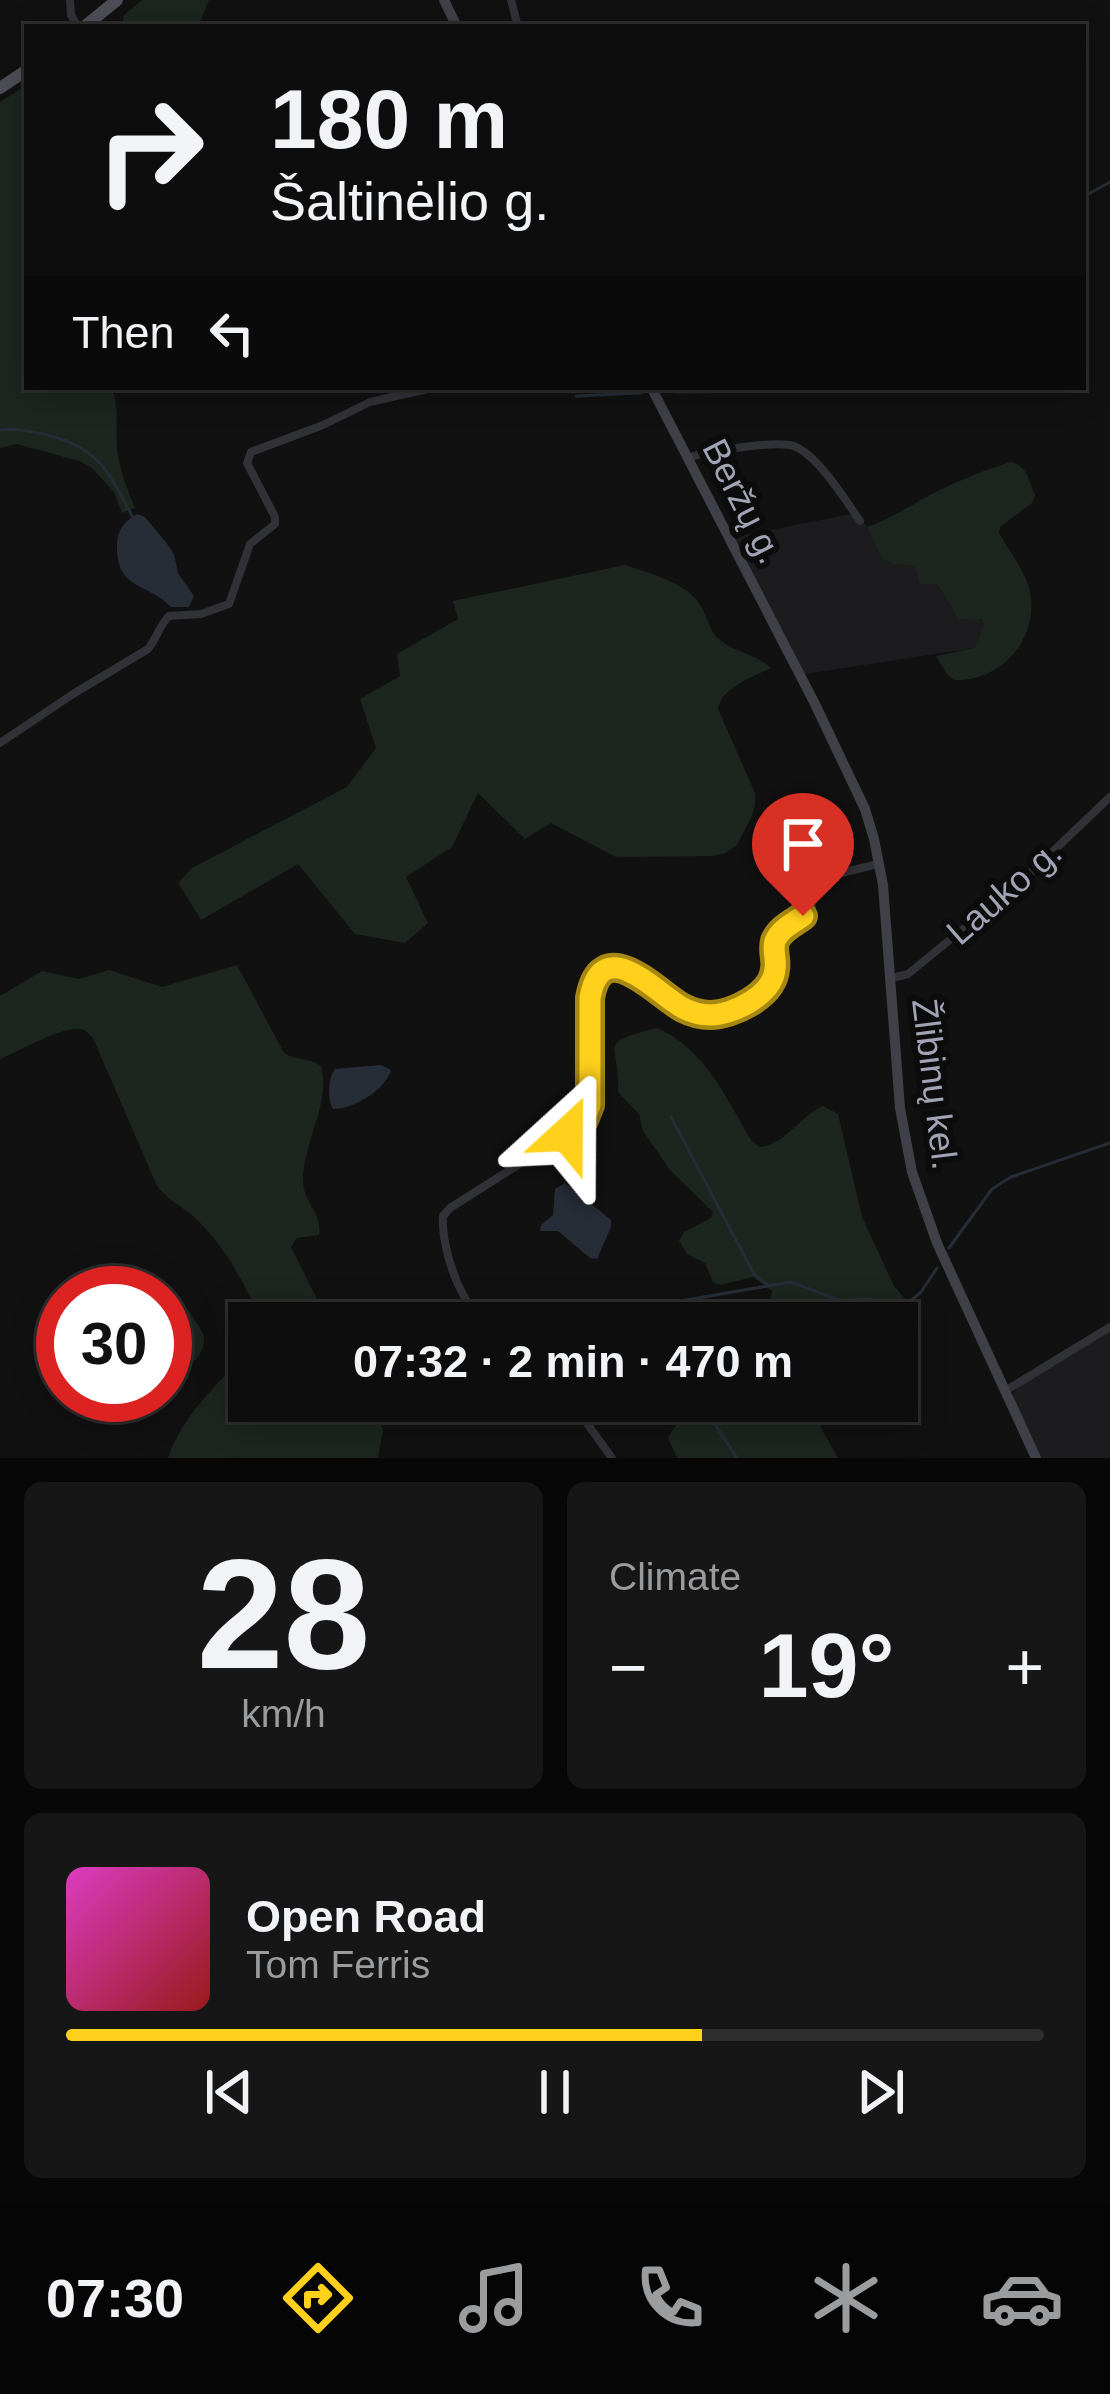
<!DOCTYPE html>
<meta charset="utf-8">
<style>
body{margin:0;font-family:Arial,sans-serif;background:#161617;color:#f1f3f6;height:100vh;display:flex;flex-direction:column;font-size:45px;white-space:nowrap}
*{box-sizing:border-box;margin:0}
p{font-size:39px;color:#9a9c9e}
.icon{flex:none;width:66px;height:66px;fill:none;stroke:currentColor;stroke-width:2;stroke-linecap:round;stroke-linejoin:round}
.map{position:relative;height:1458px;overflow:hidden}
.drawer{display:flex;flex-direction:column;gap:24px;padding:24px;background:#070708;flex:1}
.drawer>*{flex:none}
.top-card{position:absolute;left:24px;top:24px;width:1062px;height:366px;border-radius:0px;box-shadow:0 6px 30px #0003,0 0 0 3px #2d2d2e;background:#0d0d0e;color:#f1f3f6;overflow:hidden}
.speed{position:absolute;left:36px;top:1266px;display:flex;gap:24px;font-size:60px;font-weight:700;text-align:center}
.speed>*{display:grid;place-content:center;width:156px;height:156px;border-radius:50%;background:#0d0d0e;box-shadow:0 6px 30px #0003,0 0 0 3px #2d2d2e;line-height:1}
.speed .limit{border:18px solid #d22;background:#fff;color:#111}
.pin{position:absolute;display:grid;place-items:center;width:102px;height:102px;color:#fff;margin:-123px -51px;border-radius:50% 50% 50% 0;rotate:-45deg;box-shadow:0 0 12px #0007}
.pin .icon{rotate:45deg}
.me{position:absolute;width:132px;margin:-66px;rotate:24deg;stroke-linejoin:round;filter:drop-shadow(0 0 9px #0008)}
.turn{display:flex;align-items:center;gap:42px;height:252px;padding:0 48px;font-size:54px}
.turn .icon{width:156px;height:156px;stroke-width:2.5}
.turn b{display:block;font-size:84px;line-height:102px}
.then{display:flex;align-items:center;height:114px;padding:0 48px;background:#0003;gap:24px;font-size:45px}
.big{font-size:90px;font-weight:600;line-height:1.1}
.drawer .card{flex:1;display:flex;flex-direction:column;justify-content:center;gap:18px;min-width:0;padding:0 42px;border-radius:18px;background:#161617}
.drawer .dial{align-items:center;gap:0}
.dial b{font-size:156px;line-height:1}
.song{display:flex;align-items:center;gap:36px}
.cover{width:144px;height:144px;border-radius:18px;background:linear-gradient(135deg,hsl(310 70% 55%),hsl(0 70% 35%))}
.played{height:12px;border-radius:6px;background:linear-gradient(90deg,#ffd11c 65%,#2d2d2e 65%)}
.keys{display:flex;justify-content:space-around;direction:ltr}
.heat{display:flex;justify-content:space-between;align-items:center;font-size:66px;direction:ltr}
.drawer .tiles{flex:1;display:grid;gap:24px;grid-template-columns:1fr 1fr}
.card:last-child{grid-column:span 2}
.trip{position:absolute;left:228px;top:1302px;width:690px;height:120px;border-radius:0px;background:#0d0d0e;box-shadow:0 6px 30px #0003,0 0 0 3px #2d2d2e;font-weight:600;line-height:120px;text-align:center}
.tabs{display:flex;height:192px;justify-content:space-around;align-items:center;background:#050506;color:#9a9c9e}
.tabs .icon{width:84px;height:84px}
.tabs .on{color:#ffd11c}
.tabs b{font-size:54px;color:#f1f3f6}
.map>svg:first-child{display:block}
</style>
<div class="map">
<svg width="1110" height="1458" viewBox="0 0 1110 1458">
<rect width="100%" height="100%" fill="#111112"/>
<g fill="#1c1c1f">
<path d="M 857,513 L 867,527 L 882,559 L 894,564 L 915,565 L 936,583 L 953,609 L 957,620 L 981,618 L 984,625 L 974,648 L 805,674 L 733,537 Z"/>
<path d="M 1110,1331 L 1110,1458 L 1040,1458 L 1012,1398 L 1013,1393 L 1019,1386 Z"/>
</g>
<g fill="#1c251e">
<path d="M 142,0 L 209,0 L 198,27 L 121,27 L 124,15 Z"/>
<path d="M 27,85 L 27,387 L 112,387 C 120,415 115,423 117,448 C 119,469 127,489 135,508 L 122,513 L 114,492 L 92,468 L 79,461 L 17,444 L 0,448 L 0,102 Z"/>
<path d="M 1011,462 C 1027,465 1029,481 1035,495 L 1032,503 L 1000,527 L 999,533 C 1009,551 1026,572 1030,592 C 1039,639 1001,682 954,680 L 947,674 L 936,656 L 974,648 L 984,625 L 982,619 L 957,620 L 953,609 L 937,584 L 920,584 L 915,566 L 894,564 L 882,559 L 867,527 C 893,518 914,503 938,491 C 962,479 985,470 1011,462 Z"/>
<path d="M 625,565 C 650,574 687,582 701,606 C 708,617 709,632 720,640 C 736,653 754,653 771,668 C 753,677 722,687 718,709 L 755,793 L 755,806 L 751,818 L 737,845 L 725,853 L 712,856 L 616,857 L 551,823 L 525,839 L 478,793 L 452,847 L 406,877 L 428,923 L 405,943 L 355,934 L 298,864 L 201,920 L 178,883 L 192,868 L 347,787 L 376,748 L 360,699 L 400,676 L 397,654 L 458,619 L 453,601 Z"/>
<path d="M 237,965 L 284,1053 C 296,1061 309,1057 321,1066 C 331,1104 303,1142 303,1181 C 303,1202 323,1213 319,1235 L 297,1238 L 291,1247 L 329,1323 L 262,1323 C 245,1284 226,1247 194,1217 C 180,1205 169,1201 157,1186 L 93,1038 C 87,1032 86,1029 76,1029 C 60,1028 17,1052 0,1059 L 0,996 L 42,971 L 79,979 L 109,970 L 162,987 Z"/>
<path d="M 657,1028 C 705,1049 725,1096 751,1140 L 759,1147 C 785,1145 800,1116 823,1106 L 838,1114 L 862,1217 L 894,1286 L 918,1314 L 897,1326 L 897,1323 L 770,1323 L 769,1308 L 772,1291 L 753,1277 L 720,1285 L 713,1282 L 705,1263 L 687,1254 L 679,1241 L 684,1232 L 711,1218 L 713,1212 L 670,1170 L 643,1131 L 639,1114 L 618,1092 C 621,1042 593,1044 657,1028 Z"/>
<path d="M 184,1310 L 190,1312 C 194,1320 204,1331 204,1339 C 205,1360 179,1373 165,1384 L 165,1321 Z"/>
<path d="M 249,1350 L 249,1401 L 369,1401 L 383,1429 L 378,1458 L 168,1458 C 182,1415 219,1383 249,1350 Z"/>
<path d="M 692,1401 L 799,1401 L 818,1422 L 838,1458 L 677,1458 L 668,1438 C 675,1423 689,1416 692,1401 Z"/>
</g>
<g fill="#262d37">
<path d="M 137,514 L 145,517 L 165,541 L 174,554 L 178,573 L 194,596 L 189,607 L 171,607 C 148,582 116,591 117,545 C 117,530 124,522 137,514 Z"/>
<path d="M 381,1065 L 391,1070 C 385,1090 354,1109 333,1109 C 327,1099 328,1078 335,1069 Z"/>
<path d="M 565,1183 L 611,1220 L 611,1227 L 597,1259 L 590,1258 L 558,1231 L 540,1231 L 541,1225 L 553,1215 L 555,1189 Z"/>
</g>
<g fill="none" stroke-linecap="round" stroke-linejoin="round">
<g stroke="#262d37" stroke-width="3">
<path d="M 1083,197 L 1110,182"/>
<path d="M 676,392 L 836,390 L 839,387"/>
<path d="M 576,396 L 641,393"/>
<path d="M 0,430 C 13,428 24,430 38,433 C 95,444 107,467 132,516"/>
<path d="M 671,1117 L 754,1274 L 768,1285"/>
<path d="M 949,1248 L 992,1189 L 1011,1177 L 1110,1143"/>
<path d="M 642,1303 L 657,1305 L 791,1282 L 841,1301 L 864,1299 L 907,1304 L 921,1292 L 937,1268"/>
<path d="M 651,1323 L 650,1318 L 656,1307"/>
<path d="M 700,1401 L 737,1458"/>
</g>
<g stroke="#313138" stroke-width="8">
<path d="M 70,0 L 71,15 L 78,27"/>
<path d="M 511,0 L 518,27"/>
<path d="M 688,458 C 705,451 724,450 743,447 C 758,445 776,443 790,445 C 815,450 846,501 860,521"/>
<path d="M 0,743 L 73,694 L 148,649 C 157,638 159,626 169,616 L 201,614 L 229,604 L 250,544 L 275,524 L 275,517 L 247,463 L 251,452 L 323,425 L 370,402 L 436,387"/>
<path d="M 892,978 L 908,974 L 1023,880 L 1110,797"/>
<path d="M 490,1323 C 460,1309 441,1247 443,1216 L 450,1208 L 567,1134 L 584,1120 L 590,1105 L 589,998 C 604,928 664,1001 694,1013 C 721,1018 765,1005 774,975 C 778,963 771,950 777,938 C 784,924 802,919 812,907 L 810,885 L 812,880 L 878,864"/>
<path d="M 1005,1391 L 1110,1327"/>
<path d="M 571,1401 L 612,1458"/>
</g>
<g stroke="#3f4048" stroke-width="10">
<path d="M 444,0 L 457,27"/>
<path d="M 651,387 L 814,702 L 865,809 L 874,839 L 883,885 L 900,1108 L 912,1172 L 937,1243 L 1036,1458"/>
</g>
<g stroke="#4d4e57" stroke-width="12">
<path d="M 84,27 L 117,0"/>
<path d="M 0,88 L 27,70"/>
</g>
</g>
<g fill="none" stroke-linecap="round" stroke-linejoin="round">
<g stroke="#a68812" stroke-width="30">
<path id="route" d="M 567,1134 L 584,1120 L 590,1105 L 590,998 C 602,931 657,994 683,1008 C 691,1012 701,1015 710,1015 C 733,1015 773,995 775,969 C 777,960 772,951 775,941 C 780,929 793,923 803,916"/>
</g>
<use href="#route" stroke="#ffd11c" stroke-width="21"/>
</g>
<g text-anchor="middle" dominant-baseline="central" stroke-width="12" stroke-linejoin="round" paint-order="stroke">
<g font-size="36" fill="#a0a4b5" stroke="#0c0c0d">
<text transform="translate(743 501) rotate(63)">Beržų g.</text>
<text transform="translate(1004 892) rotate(-41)">Lauko g.</text>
<text transform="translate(935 1084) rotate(83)">Žlibinų kel.</text>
</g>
</g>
</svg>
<div class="speed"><div class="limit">30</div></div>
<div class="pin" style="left:803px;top:916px;background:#d93025"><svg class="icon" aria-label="arrive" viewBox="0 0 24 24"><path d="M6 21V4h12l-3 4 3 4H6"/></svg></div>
<svg class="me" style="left:567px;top:1134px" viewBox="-20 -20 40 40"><path d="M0-17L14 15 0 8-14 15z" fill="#ffd11c" stroke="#fff" stroke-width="4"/></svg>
<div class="trip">07:32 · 2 min · 470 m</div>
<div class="top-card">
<div class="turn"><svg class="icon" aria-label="right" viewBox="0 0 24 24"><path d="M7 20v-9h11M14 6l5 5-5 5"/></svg><div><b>180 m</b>Šaltinėlio g.</div></div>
<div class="then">Then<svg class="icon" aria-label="left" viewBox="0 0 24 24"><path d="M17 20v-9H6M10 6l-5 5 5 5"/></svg></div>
</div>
</div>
<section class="drawer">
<div class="tiles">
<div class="card dial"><b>28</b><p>km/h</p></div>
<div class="card"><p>Climate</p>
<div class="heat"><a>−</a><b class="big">19°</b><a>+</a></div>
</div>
<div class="card">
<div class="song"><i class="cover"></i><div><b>Open Road</b><p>Tom Ferris</p></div></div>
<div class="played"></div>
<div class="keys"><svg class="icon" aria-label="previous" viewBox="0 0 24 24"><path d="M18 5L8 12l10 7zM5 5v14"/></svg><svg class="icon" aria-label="pause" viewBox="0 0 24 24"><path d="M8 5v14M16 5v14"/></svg><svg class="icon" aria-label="next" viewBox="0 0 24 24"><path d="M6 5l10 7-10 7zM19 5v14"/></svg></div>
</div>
</div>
</section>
<nav class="tabs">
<b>07:30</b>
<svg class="icon on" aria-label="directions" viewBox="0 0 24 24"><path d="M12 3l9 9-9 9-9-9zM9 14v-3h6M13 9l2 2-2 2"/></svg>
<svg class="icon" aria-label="music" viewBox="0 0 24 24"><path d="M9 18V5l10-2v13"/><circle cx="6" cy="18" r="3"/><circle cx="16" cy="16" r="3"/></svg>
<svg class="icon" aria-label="phone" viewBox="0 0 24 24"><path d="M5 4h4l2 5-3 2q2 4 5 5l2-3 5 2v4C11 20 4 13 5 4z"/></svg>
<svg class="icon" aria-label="climate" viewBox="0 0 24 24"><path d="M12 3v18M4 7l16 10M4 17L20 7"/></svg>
<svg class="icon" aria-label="car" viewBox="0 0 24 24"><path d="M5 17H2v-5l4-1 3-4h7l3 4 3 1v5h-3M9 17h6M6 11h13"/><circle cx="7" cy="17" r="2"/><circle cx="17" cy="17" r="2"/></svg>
</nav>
